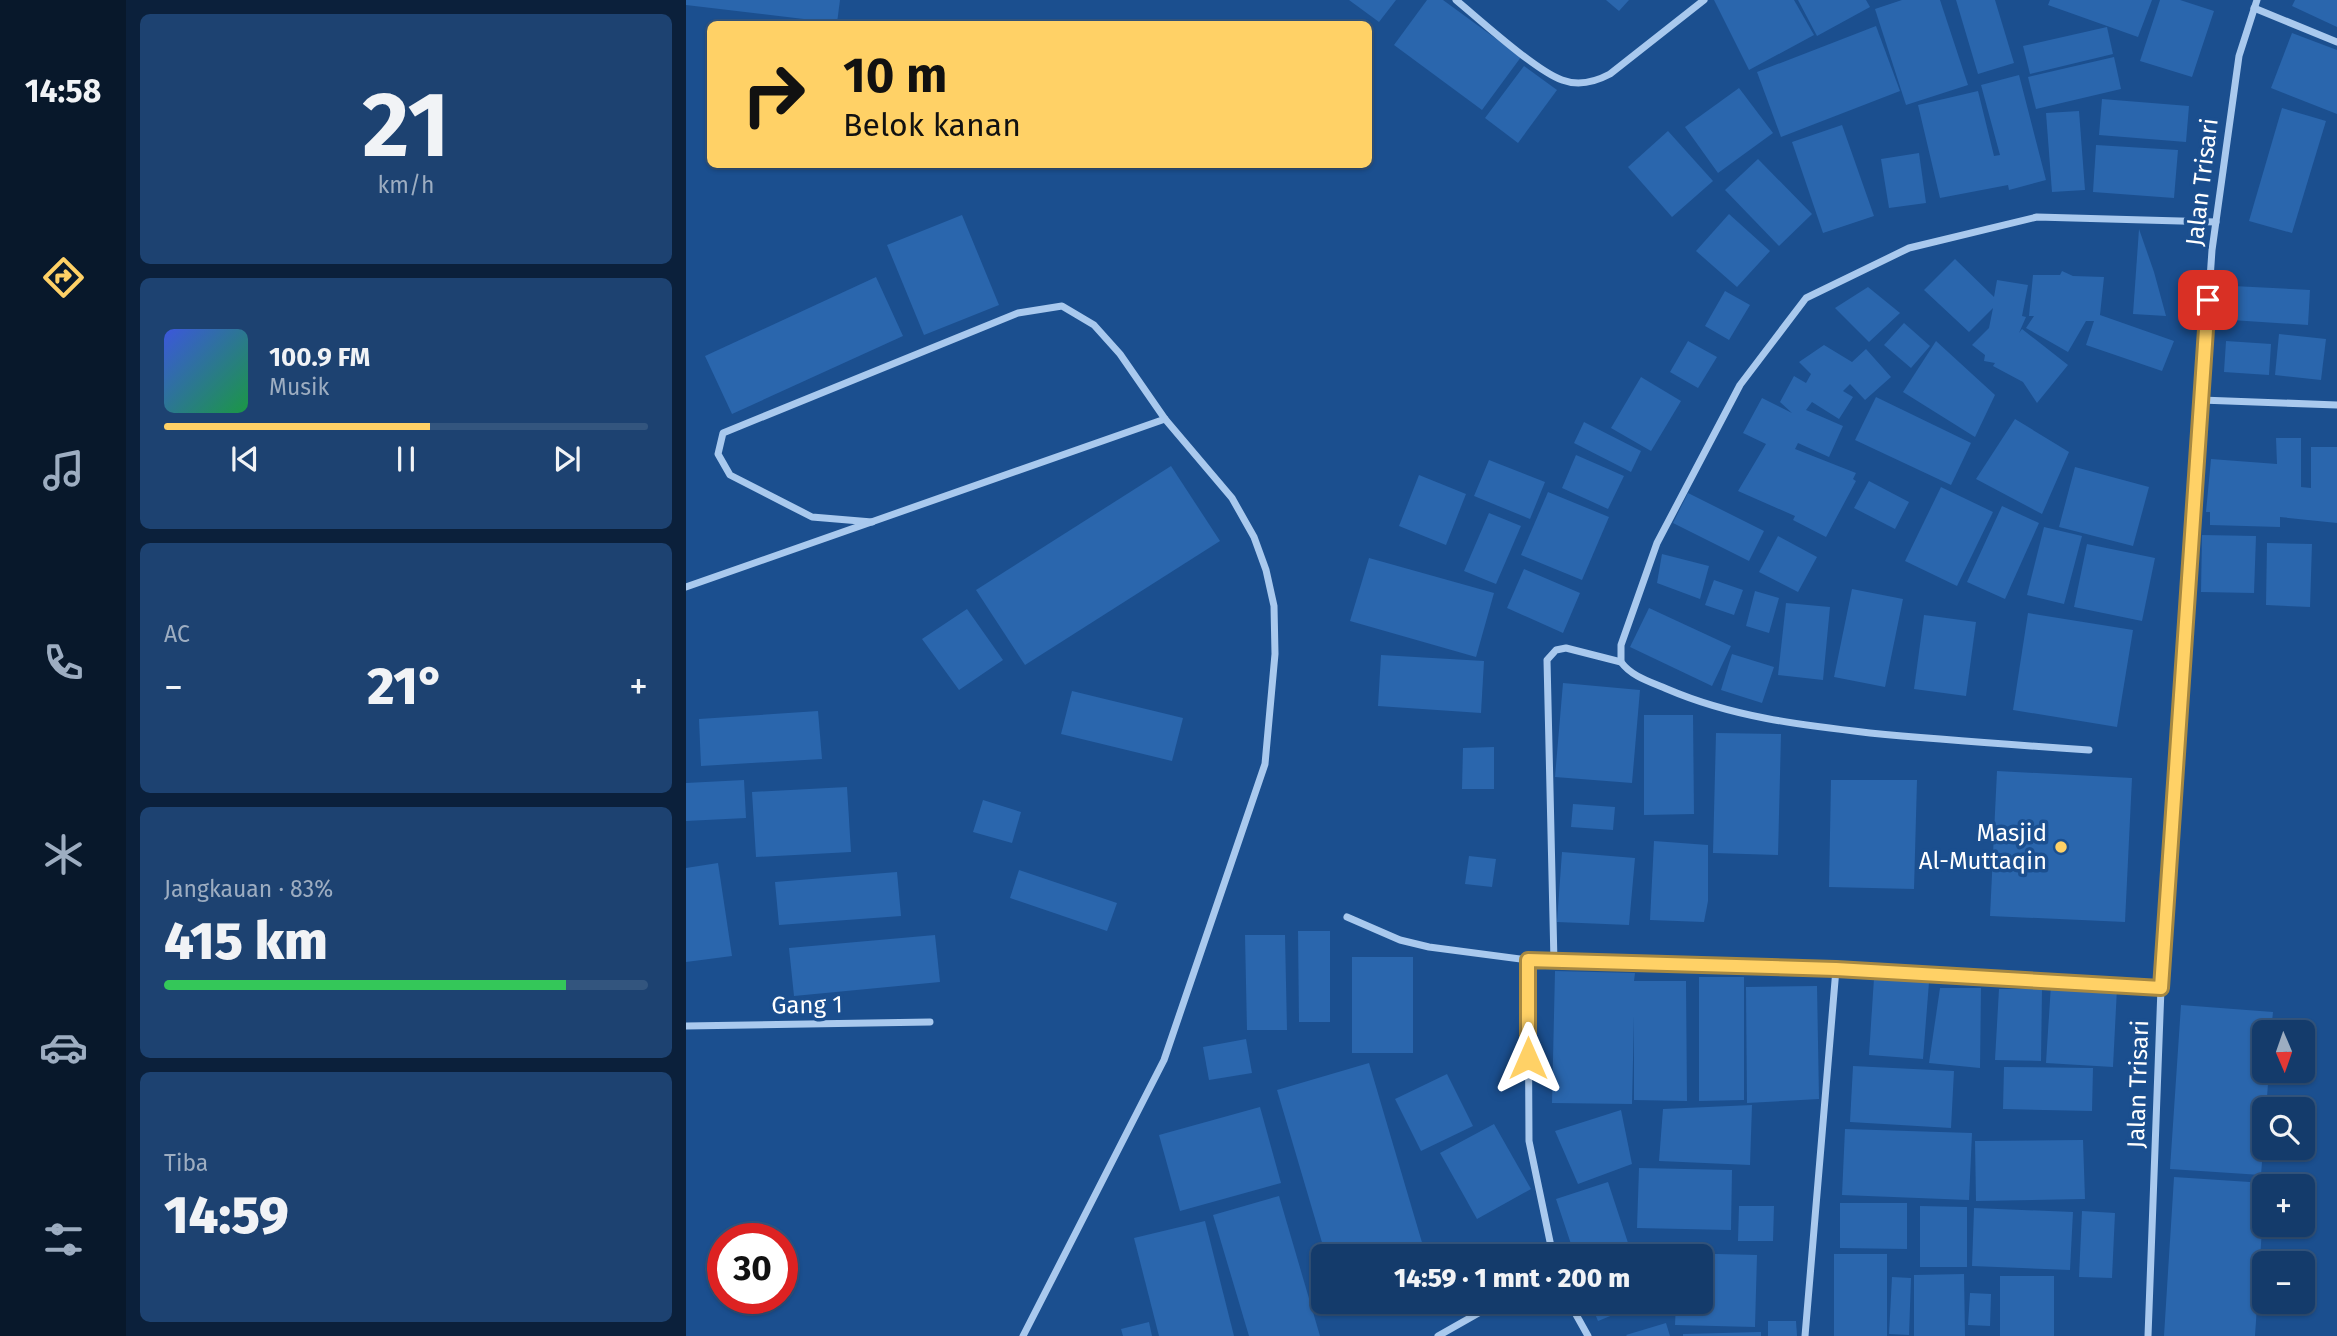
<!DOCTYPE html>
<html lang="id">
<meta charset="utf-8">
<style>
body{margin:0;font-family:"Fira Sans",sans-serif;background:#1d4271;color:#f1f3f6;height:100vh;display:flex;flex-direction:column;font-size:26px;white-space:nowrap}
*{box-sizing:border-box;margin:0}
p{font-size:23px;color:#9dadc1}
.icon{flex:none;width:38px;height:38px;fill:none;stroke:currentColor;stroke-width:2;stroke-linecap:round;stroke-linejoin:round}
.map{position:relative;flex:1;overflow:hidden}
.sheet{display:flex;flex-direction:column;gap:14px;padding:14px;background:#0b203b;width:560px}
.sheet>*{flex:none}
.banner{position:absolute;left:21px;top:21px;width:665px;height:147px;border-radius:10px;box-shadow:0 2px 5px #0004,0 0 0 2px #33557e;background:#ffd166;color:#111;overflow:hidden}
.needle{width:46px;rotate:178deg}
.controls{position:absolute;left:1566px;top:1020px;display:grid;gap:14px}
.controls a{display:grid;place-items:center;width:63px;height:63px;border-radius:10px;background:#143b6b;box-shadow:0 2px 5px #0004,0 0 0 2px #33557e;font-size:35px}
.speed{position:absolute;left:21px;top:1223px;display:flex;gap:14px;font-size:35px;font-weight:700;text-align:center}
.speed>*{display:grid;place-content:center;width:91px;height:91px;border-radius:50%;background:#143b6b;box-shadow:0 2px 5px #0004,0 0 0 2px #33557e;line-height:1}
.speed .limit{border:10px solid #d22;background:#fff;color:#111}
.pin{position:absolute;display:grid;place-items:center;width:60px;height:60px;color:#fff;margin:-30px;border-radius:14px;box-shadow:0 4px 10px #0006}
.me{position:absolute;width:77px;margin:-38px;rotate:0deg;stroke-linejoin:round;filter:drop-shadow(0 0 5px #0008)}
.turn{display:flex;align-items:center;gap:24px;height:147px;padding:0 21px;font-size:32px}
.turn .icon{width:91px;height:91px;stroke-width:2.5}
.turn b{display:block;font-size:49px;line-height:60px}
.big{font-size:52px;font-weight:800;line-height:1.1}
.sheet .tile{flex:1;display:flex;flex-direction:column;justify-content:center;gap:10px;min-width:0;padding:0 24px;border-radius:10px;background:#1d4271}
.sheet .dial{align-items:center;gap:0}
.dial b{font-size:91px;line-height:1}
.song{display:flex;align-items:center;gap:21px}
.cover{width:84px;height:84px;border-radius:10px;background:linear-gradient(135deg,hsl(230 70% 55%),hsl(140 70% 35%))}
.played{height:7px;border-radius:4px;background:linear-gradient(90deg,#ffd166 55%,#33557e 55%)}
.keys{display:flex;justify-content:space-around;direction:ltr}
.heat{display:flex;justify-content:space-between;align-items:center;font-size:38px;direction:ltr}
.charge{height:10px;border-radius:5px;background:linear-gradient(90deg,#34c759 83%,#33557e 0)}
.trip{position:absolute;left:625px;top:1244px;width:402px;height:70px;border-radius:10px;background:#143b6b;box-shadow:0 2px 5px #0004,0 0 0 2px #33557e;font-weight:800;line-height:70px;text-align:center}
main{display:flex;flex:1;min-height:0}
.tab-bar{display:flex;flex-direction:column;width:126px;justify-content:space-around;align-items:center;background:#08182b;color:#9dadc1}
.tab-bar .icon{width:49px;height:49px}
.tab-bar .active{color:#ffd166}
.tab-bar b{font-size:32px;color:#f1f3f6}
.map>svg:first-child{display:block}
</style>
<main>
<nav class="tab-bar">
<b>14:58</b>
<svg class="icon active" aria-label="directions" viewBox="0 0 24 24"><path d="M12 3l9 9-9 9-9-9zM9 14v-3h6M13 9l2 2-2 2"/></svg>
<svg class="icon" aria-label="music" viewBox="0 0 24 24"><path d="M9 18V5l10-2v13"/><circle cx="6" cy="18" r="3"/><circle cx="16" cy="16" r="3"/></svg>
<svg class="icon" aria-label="phone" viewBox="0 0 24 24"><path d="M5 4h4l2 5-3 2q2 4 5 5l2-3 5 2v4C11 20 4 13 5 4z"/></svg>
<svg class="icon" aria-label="climate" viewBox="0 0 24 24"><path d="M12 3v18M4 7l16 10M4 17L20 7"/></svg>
<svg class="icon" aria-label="car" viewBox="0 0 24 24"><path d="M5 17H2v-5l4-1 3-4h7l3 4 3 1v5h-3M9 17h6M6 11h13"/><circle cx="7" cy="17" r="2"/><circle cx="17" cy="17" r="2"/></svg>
<svg class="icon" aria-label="filters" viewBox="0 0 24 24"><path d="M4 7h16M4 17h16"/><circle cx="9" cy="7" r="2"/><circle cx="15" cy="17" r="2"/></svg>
</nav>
<section class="sheet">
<div class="tile dial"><b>21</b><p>km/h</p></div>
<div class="tile">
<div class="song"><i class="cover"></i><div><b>100.9 FM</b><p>Musik</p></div></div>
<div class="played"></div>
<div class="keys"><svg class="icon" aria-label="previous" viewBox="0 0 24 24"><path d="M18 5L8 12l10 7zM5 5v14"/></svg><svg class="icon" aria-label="pause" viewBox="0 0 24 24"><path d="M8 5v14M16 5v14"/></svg><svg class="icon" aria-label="next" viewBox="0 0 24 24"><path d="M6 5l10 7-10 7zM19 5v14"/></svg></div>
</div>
<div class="tile"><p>AC</p>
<div class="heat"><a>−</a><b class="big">21°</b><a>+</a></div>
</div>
<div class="tile"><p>Jangkauan · 83%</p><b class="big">415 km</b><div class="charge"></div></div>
<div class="tile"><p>Tiba</p><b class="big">14:59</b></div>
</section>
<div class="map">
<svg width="1651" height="1336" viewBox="0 0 1651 1336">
<rect width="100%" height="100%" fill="#1b4f8f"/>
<g fill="#2a66ad">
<path d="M 0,0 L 154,0 L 151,23 L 0,5 Z"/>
<path d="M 663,0 L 710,0 L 693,22 Z"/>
<path d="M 741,0 L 757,0 L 835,57 L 796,110 L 708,45 Z"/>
<path d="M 920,0 L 943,0 L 933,11 Z"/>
<path d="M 1028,0 L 1108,0 L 1128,35 L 1063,70 Z"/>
<path d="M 1112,0 L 1180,0 L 1184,7 L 1131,36 Z"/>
<path d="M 1216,0 L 1254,0 L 1282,85 L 1220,105 L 1189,9 Z"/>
<path d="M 1270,0 L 1309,0 L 1328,63 L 1292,74 Z"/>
<path d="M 1364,0 L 1466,0 L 1452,37 L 1362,5 Z"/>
<path d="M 1474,0 L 1494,0 L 1528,11 L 1506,77 L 1454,61 Z"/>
<path d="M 1609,0 L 1651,0 L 1651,27 L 1606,6 Z"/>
<path d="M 1190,26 L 1214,91 L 1095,137 L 1071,72 Z"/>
<path d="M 1421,27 L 1427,54 L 1344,74 L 1337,46 Z"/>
<path d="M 1606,33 L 1651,50 L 1651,114 L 1585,88 Z"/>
<path d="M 1428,57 L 1435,89 L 1350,109 L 1342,77 Z"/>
<path d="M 838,66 L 871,90 L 832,143 L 799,118 Z"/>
<path d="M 1333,75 L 1360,180 L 1323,190 L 1322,185 L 1254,198 L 1232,105 L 1292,91 L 1308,156 L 1314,155 L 1295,85 Z"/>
<path d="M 1053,88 L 1087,133 L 1032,173 L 999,127 Z"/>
<path d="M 1416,99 L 1503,106 L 1500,142 L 1413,135 Z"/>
<path d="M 1596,108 L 1640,121 L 1606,233 L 1563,221 Z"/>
<path d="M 1393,111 L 1399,190 L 1366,192 L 1360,113 Z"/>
<path d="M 1156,125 L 1188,216 L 1137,233 L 1106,142 Z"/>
<path d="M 982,131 L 1027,181 L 986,217 L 942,167 Z"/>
<path d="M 1410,145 L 1492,150 L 1488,198 L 1407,192 Z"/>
<path d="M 1233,153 L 1240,203 L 1203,208 L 1195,159 Z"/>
<path d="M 1072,159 L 1126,214 L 1093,246 L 1039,190 Z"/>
<path d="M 1043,214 L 1084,251 L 1051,287 L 1010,251 Z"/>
<path d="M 276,215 L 313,305 L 238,335 L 201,245 Z"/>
<path d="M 1453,229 L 1468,272 L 1480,316 L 1447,314 Z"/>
<path d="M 1269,259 L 1308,297 L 1311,280 L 1342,285 L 1336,316 L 1340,317 L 1333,333 L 1336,329 L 1382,365 L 1351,403 L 1337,382 L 1307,366 L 1309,363 L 1298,361 L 1299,355 L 1286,345 L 1303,328 L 1307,308 L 1283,332 L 1238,290 Z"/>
<path d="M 1376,271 L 1387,276 L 1418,277 L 1414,315 L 1488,341 L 1476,371 L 1400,345 L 1408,321 L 1400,321 L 1382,352 L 1340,328 L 1348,316 L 1343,316 L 1347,275 L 1374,275 Z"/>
<path d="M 190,277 L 217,336 L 46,414 L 19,356 Z"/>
<path d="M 1547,286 L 1624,290 L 1622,325 L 1545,320 Z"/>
<path d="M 1182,287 L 1214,313 L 1183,342 L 1149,308 Z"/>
<path d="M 1039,291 L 1064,305 L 1043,340 L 1019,326 Z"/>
<path d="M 1218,323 L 1244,346 L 1225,368 L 1198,345 Z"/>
<path d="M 1593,334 L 1640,339 L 1635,380 L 1589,375 Z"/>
<path d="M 1002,341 L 1031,357 L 1012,388 L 984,372 Z"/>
<path d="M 1250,341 L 1309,395 L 1289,437 L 1217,392 Z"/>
<path d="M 1540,341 L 1585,344 L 1583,375 L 1538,372 Z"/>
<path d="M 1138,345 L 1166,362 L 1180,349 L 1205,377 L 1179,400 L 1164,384 L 1157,391 L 1167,397 L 1153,419 L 1126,402 L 1120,410 L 1157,426 L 1143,457 L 1112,443 L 1109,449 L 1170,473 L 1167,479 L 1170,481 L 1140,537 L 1107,520 L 1109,516 L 1052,491 L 1080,444 L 1057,433 L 1076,398 L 1106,413 L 1094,402 L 1108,376 L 1120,383 L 1125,374 L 1113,362 Z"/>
<path d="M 955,377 L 995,401 L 965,451 L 925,428 Z"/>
<path d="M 1190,397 L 1285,443 L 1265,485 L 1169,440 Z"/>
<path d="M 1329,419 L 1383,452 L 1356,514 L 1290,479 Z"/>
<path d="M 898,422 L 955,451 L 945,472 L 888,443 Z"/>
<path d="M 1590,438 L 1615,438 L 1615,487 L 1625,488 L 1625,447 L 1651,447 L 1651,523 L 1594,517 L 1594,527 L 1524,525 L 1524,512 L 1520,512 L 1525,459 L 1591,464 Z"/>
<path d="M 890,455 L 938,476 L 922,509 L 876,488 Z"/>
<path d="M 803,460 L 859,482 L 844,519 L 788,496 Z"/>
<path d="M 485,466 L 534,541 L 339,665 L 290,590 Z"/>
<path d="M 1389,467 L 1463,487 L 1447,546 L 1373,527 Z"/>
<path d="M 733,475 L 780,494 L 760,545 L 713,526 Z"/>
<path d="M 1183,481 L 1223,502 L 1209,529 L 1168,508 Z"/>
<path d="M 1255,487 L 1307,512 L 1271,586 L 1219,561 Z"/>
<path d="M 862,492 L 923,517 L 896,580 L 835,555 Z"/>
<path d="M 1002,493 L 1078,531 L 1063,561 L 987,523 Z"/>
<path d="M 1316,506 L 1353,523 L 1319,599 L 1281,582 Z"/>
<path d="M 803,513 L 835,526 L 810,584 L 778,571 Z"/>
<path d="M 1358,527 L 1396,536 L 1378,604 L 1341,595 Z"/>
<path d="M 1516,535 L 1570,536 L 1568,593 L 1515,592 Z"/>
<path d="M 1092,536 L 1131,557 L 1112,592 L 1073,572 Z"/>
<path d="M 1581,543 L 1626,544 L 1624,607 L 1580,605 Z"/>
<path d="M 1401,544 L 1469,558 L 1456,621 L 1388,607 Z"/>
<path d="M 976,554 L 1023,566 L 1014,599 L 971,583 Z"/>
<path d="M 683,558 L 808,593 L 790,657 L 664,621 Z"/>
<path d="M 838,569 L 894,593 L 877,633 L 821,608 Z"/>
<path d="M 1028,580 L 1057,590 L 1048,615 L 1019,605 Z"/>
<path d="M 1166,589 L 1217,599 L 1199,687 L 1148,677 Z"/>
<path d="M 1069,591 L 1093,598 L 1083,633 L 1060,626 Z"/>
<path d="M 1100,603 L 1144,607 L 1137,680 L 1092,675 Z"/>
<path d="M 963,608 L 1045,646 L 1026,686 L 944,647 Z"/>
<path d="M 281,609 L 317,660 L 273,690 L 236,639 Z"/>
<path d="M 1342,613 L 1447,630 L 1431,727 L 1327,710 Z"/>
<path d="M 1238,615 L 1290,622 L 1280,696 L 1228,689 Z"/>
<path d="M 1046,654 L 1088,667 L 1076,703 L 1035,690 Z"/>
<path d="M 695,655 L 798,661 L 795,713 L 692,706 Z"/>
<path d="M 877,683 L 954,690 L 946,783 L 869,777 Z"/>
<path d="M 386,691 L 497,718 L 486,761 L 375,734 Z"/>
<path d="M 132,711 L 136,759 L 15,766 L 13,719 Z"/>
<path d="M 958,715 L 1007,715 L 1008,814 L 958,815 Z"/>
<path d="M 1030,733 L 1095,734 L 1092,855 L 1027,853 Z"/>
<path d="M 808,747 L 808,789 L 776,789 L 777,748 Z"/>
<path d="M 1311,771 L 1446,778 L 1439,922 L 1304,916 Z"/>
<path d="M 58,780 L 60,818 L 0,821 L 0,783 Z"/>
<path d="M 1145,780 L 1231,780 L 1228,889 L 1143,887 Z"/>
<path d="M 161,787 L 165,852 L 70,857 L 66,792 Z"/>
<path d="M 297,800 L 335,812 L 326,843 L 287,832 Z"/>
<path d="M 887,804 L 929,807 L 927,830 L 885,827 Z"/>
<path d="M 968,841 L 1022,845 L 1022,901 L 1018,922 L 964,920 Z"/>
<path d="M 876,852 L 949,858 L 943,925 L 871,922 Z"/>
<path d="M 783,856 L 810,859 L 806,887 L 779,884 Z"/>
<path d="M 32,863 L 46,956 L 0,962 L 0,868 Z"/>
<path d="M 333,870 L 431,903 L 421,931 L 324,898 Z"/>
<path d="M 211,872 L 215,916 L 93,925 L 89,882 Z"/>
<path d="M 612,931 L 644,931 L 644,1022 L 613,1022 Z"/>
<path d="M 249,935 L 254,982 L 108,996 L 103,948 Z"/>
<path d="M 559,935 L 599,935 L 601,1030 L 561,1030 Z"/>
<rect x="666" y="957" width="61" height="96"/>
<path d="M 869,971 L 949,973 L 948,981 L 1000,981 L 1001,1101 L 948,1100 L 948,1016 L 946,1104 L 866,1103 Z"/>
<path d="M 1013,977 L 1058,977 L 1058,1100 L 1013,1101 Z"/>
<path d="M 1188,978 L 1243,982 L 1237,1059 L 1183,1055 Z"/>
<path d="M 1365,984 L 1431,988 L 1427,1067 L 1360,1063 Z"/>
<path d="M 1131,986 L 1133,1099 L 1061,1103 L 1060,987 Z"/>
<path d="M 1254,988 L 1295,988 L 1294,1068 L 1243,1063 Z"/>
<path d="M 1313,989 L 1356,989 L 1355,1061 L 1309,1060 Z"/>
<path d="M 1495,1005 L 1587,1012 L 1585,1032 L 1578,1032 L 1578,1071 L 1583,1071 L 1575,1175 L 1484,1169 Z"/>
<path d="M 560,1039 L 566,1073 L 523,1080 L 517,1047 Z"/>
<path d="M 683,1063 L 740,1256 L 640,1256 L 591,1090 Z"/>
<path d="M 1167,1066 L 1268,1071 L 1265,1128 L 1164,1122 Z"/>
<path d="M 1318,1067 L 1407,1068 L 1406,1111 L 1317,1109 Z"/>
<path d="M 761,1074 L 787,1126 L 735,1151 L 709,1099 Z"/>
<path d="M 1066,1105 L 1064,1165 L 973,1161 L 977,1109 Z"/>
<path d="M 574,1107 L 595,1183 L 494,1211 L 473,1135 Z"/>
<path d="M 935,1110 L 946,1164 L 892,1184 L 869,1131 Z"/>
<path d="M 808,1124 L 845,1189 L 791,1219 L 754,1153 Z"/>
<path d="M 1159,1129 L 1286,1133 L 1283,1200 L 1156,1195 Z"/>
<path d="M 1397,1140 L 1399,1199 L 1290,1201 L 1289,1141 Z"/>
<path d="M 953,1168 L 1046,1170 L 1045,1230 L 951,1228 Z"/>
<path d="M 1488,1177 L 1579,1183 L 1569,1336 L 1478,1336 Z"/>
<path d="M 922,1182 L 945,1252 L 931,1256 L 889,1256 L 870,1199 Z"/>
<path d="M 593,1196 L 634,1336 L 563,1336 L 527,1215 Z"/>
<path d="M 1154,1203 L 1221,1203 L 1221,1249 L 1154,1248 Z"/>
<path d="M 1053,1206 L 1088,1206 L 1087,1241 L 1052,1241 Z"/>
<path d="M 1234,1206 L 1281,1207 L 1281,1267 L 1234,1267 Z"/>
<path d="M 1288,1208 L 1387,1212 L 1384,1270 L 1286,1266 Z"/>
<path d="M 1396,1211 L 1429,1213 L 1426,1278 L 1393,1277 Z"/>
<path d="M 519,1221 L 548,1336 L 473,1336 L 448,1238 Z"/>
<path d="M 972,1249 L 975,1256 L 952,1256 Z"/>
<path d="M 991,1253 L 1071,1255 L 1069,1327 L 989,1325 L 990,1302 L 1015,1302 L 1015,1256 L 991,1256 Z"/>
<rect x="1148" y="1254" width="53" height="82"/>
<path d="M 1278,1274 L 1279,1336 L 1228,1336 L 1228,1275 Z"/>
<rect x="1314" y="1276" width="54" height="60"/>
<path d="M 1206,1277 L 1225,1278 L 1223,1335 L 1203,1334 Z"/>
<path d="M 1284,1293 L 1305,1294 L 1304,1326 L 1282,1325 Z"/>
<path d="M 653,1302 L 677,1302 L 678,1303 L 655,1309 Z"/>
<path d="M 904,1302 L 959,1302 L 912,1321 Z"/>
<path d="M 1082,1321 L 1110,1321 L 1111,1336 L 1082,1336 Z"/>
<path d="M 463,1322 L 466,1336 L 437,1336 L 435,1329 Z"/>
<path d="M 980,1323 L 984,1336 L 941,1336 L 940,1335 Z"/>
<path d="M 1075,1332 L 1075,1336 L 997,1336 L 997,1334 Z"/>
</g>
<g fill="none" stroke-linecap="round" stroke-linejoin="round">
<g stroke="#a9c9ee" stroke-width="7">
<path d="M 770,0 C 793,19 850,71 876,80 C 892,86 909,82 924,74 L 1018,0"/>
<path d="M 1568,8 L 1651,42"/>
<path d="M 1515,400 L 1651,405"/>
<path d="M 186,522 L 126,517 L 44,475 L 32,454 L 37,433 L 332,313 L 376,306 L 408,325 L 434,354 L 479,419 L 546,498 L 568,537 L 580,570 L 588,606 L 589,654 L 579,764 L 478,1060 L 337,1336"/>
<path d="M 0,587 L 479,419"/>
<path d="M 1403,750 C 1330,745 1257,740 1184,733 C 1114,725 1046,717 981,689 C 965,682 946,677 935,662 L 935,645 L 971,543 L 1054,385 L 1120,298 L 1223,248 L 1351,217 L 1530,222"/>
<path d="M 661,917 L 714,940 L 743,947 L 842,960 L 1150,969 L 1475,988"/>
<path d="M 842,960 L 843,1141 L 867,1256"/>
<path d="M 868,962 L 861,660 L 870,650 L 880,648 L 935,662"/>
<path d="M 0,1026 L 244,1022"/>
<path d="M 883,1302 L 902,1336"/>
<path d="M 752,1336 L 812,1302"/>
<path d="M 1119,1336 L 1150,969"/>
<path d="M 1462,1336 L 1475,988 L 1526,250 L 1553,56 L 1571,0"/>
</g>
</g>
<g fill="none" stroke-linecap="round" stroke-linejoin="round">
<g stroke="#a68842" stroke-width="18">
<path id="route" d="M 842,1058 L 842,960 L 1150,969 L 1475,988 L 1522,300"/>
</g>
<use href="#route" stroke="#ffd166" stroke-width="12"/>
</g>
<circle fill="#ffd166" stroke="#1b4f8f" stroke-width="2.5" cx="1375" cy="847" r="7"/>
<g text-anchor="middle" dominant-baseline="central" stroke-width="7" stroke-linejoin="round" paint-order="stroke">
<g font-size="24" fill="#fff" stroke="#1b4f8f">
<text transform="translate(1516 182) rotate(-83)">Jalan Trisari</text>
<text transform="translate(121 1005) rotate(-1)">Gang 1</text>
<text transform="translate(1452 1084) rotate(-88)">Jalan Trisari</text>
</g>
<g font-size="24" fill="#fff" stroke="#1b4f8f" text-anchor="end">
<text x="1361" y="833">Masjid<tspan x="1361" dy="28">Al-Muttaqin</tspan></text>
</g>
</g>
</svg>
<div class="controls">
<a><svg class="needle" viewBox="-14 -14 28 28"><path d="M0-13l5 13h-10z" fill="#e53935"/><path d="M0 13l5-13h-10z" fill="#9dadc1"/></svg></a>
<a><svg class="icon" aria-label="search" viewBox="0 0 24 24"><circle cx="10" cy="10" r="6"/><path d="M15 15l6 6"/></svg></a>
<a>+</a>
<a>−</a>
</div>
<div class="speed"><div class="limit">30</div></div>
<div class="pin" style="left:1522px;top:300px;background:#d93025"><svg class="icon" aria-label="arrive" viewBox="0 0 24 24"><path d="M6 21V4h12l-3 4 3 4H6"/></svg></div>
<svg class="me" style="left:842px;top:1058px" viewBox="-20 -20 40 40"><path d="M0-17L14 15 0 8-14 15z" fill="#ffd166" stroke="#fff" stroke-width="4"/></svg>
<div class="trip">14:59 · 1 mnt · 200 m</div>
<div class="banner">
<div class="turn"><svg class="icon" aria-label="right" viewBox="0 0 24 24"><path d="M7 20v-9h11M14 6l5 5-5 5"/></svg><div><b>10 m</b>Belok kanan</div></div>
</div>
</div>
</main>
